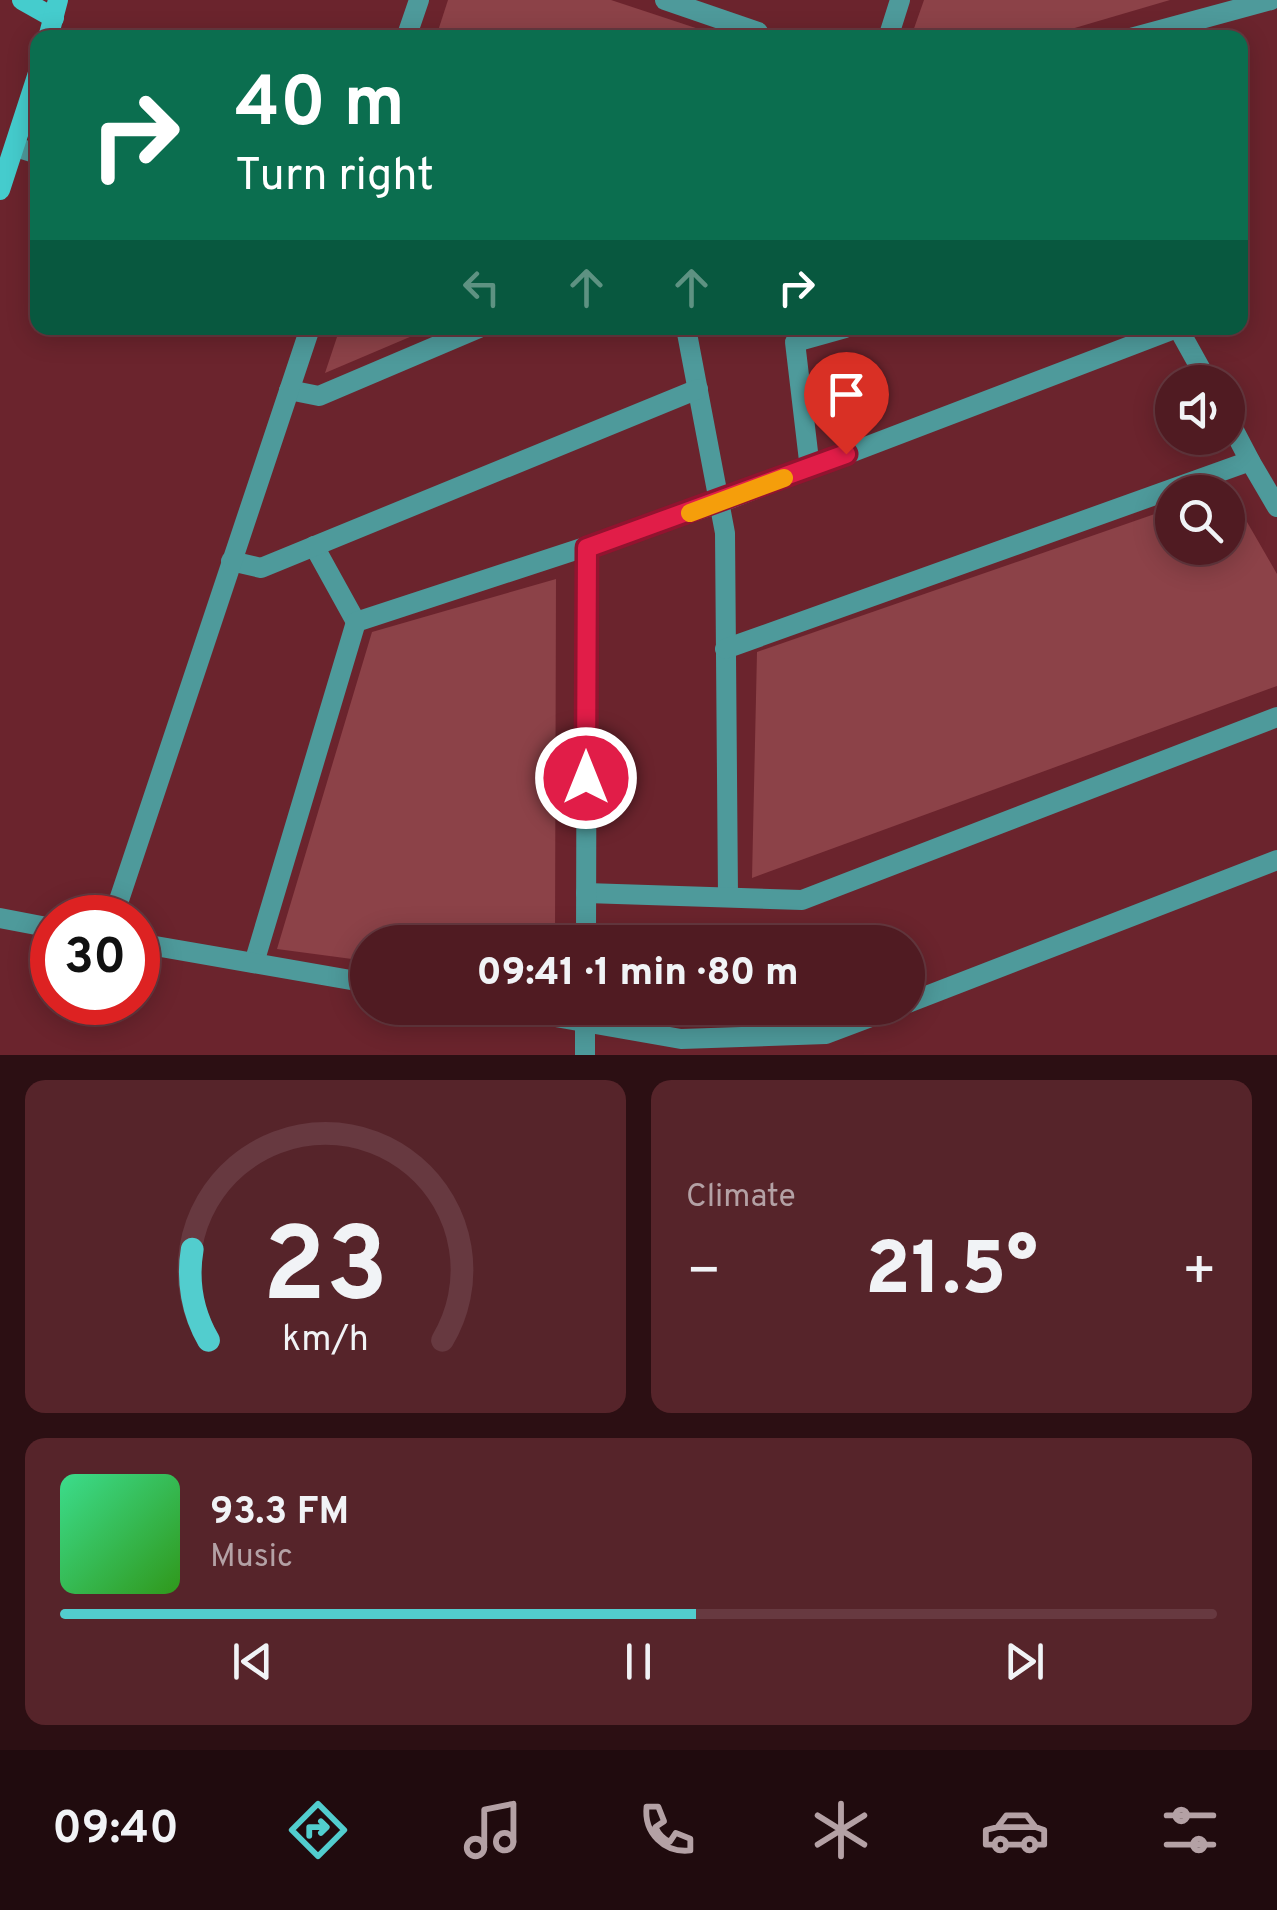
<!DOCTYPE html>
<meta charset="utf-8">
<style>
body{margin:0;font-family:Overpass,sans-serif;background:#56242a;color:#f1f3f6;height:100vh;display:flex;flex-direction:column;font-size:38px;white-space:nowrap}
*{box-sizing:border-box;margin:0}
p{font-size:32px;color:#b4a1a5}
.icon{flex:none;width:55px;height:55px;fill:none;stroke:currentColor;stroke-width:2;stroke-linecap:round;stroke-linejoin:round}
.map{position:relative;height:1055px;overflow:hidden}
.details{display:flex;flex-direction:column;gap:25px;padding:25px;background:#2c0f13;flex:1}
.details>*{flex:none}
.guide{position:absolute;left:30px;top:30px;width:1218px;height:305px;border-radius:20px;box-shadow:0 5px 25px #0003,0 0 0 2px #673940;background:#0b6e4f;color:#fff;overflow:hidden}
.tools{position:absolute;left:1155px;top:365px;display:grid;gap:20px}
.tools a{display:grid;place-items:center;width:90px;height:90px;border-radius:50%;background:#501b22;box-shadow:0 5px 25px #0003,0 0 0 2px #673940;font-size:50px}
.speed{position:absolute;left:30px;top:895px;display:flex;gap:20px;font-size:50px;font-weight:700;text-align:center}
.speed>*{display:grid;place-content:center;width:130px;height:130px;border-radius:50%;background:#501b22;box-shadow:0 5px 25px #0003,0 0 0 2px #673940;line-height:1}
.speed .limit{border:15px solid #d22;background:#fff;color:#111}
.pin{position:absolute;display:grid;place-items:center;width:85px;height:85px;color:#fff;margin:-102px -42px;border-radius:50% 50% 50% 0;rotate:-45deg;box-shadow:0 0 10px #0007}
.pin .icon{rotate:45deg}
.me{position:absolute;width:110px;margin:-55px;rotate:0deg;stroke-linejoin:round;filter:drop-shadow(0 0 8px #0008)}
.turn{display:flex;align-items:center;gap:35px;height:210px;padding:0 40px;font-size:45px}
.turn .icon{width:130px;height:130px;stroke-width:2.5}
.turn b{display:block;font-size:70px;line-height:85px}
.lanes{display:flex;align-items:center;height:95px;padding:0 40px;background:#0003;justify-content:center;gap:50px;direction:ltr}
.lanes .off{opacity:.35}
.big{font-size:75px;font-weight:800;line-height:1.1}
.details .tile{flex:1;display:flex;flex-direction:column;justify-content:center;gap:15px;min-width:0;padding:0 35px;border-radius:20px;background:#56242a}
.details .dial{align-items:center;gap:0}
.dial svg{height:260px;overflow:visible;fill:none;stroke:#673940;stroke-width:7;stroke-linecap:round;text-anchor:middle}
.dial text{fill:#f1f3f6;stroke:none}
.song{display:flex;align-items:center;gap:30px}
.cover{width:120px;height:120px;border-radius:15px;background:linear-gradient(135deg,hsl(150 70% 55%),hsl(110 70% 35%))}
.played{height:10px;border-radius:5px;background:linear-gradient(90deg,#52cdce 55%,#673940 55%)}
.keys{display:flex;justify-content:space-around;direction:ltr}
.heat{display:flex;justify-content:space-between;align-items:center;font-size:55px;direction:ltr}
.details .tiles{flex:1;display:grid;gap:25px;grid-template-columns:1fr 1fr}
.tile:last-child{grid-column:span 2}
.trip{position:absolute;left:350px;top:925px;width:575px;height:100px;border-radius:50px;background:#501b22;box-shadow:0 5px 25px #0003,0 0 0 2px #673940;font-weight:800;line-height:100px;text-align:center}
.tab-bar{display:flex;height:160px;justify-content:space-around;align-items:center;background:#200b0e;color:#b4a1a5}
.tab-bar .icon{width:70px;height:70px}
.tab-bar .active{color:#52cdce}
.tab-bar b{font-size:45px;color:#f1f3f6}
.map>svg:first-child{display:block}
</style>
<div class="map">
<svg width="1277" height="1055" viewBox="0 0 1277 1055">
<rect width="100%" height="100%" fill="#6b242d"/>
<g fill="#8c4248">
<path d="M 448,0 L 611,0 L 723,37 L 436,37 Z"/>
<path d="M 924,0 L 1170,0 L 1044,37 L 911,37 Z"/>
<path d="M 340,328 L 431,328 L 325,373 Z"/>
<path d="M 1228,489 L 1277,574 L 1277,686 L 752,878 L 757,652 L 1172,508 L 1172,548 L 1228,548 L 1228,492 L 1216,492 Z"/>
<path d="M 556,579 L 555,942 L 368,942 L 367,961 L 277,949 L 372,632 Z"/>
</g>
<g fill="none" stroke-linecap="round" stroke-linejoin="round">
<g stroke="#4e9a9b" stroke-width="20">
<path d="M 665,0 L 758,32"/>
<path d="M 888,38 L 900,0"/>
<path d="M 1131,38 L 1271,0"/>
<path d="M 15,147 L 38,154"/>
<path d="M 686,328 L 725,533 L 728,897"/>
<path d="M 1178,328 L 1208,382"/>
<path d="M 289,390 L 319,396 L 479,328"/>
<path d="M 810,469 L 795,342 L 845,328"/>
<path d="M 314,546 L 356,622"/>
<path d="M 231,561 L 261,568 L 698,389"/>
<path d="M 725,649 L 1250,461 L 1228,419"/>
<path d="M 586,893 L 802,900 L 1277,717"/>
<path d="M 254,963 L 356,622 L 719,503 L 1177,328"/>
</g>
<g stroke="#4e9a9b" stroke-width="20">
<path d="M 406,38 L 419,0"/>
<path d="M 1250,461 L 1277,507"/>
<path d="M 0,918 L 52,928"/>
<path d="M 113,918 L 310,328"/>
<path d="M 586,942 L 587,549"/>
<path d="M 138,943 L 368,983"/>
<path d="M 908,1003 L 1277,860"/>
<path d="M 504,1008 L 681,1039 L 826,1034 L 895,1008"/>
<path d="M 585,1055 L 585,1008"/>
</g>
<g stroke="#45cccd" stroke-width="20">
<path d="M 22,0 L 54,18"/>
<path d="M 48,38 L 58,0"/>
<path d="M 0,190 L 38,73"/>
</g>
</g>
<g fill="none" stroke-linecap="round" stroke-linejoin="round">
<g stroke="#92132f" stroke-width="25">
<path id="route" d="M 586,778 L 587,548 L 846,454"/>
</g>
<use href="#route" stroke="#e11d48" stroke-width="18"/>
<path stroke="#f59e0b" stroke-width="18" d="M 690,513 L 784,478"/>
</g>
</svg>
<div class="tools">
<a><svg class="icon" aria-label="sound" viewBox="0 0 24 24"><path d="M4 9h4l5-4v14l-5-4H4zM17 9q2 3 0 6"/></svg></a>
<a><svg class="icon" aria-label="search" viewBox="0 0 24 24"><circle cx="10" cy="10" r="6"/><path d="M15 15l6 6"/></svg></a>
</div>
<div class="speed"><div class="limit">30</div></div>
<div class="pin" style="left:846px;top:454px;background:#d93025"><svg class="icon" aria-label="arrive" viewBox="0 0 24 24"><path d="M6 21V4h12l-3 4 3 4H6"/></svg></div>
<svg class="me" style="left:586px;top:778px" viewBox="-20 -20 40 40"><circle r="17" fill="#e11d48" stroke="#fff" stroke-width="3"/><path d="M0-11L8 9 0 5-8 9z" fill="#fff"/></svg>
<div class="trip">09:41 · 1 min · 80 m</div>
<div class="guide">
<div class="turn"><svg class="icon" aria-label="right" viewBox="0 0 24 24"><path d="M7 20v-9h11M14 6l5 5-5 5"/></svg><div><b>40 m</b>Turn right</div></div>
<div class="lanes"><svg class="icon off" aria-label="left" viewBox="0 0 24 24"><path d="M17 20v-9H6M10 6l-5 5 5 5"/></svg><svg class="icon off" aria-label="ahead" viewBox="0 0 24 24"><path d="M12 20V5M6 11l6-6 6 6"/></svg><svg class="icon off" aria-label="ahead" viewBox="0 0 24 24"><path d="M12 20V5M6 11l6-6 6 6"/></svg><svg class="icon" aria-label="right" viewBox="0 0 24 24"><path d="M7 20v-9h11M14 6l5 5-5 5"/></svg></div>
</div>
</div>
<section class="details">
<div class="tiles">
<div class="tile dial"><svg viewBox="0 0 100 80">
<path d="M14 69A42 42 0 1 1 86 69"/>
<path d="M14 69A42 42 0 0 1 9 41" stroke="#52cdce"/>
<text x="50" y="56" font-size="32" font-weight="700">23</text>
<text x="50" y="72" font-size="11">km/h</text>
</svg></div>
<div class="tile"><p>Climate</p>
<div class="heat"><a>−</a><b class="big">21.5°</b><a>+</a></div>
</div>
<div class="tile">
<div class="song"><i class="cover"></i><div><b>93.3 FM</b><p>Music</p></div></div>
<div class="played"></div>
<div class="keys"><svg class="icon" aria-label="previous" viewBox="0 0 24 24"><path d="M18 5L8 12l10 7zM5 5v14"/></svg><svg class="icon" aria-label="pause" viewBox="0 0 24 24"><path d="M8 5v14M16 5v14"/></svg><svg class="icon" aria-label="next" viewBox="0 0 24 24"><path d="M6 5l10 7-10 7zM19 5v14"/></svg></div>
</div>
</div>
</section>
<nav class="tab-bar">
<b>09:40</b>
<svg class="icon active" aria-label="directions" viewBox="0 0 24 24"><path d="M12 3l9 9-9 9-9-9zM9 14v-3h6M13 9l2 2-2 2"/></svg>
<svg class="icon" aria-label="music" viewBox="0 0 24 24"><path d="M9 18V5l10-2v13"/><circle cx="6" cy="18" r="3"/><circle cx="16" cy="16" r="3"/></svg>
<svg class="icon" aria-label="phone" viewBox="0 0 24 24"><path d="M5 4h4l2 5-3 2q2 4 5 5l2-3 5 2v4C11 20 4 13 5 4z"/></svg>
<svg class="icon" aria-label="climate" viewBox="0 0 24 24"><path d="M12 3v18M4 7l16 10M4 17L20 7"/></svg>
<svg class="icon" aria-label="car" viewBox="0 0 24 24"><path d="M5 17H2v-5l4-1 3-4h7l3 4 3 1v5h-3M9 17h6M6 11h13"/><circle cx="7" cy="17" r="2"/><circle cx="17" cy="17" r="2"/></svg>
<svg class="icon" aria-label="filters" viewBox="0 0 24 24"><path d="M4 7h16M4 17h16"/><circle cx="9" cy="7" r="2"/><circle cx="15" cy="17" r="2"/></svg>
</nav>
